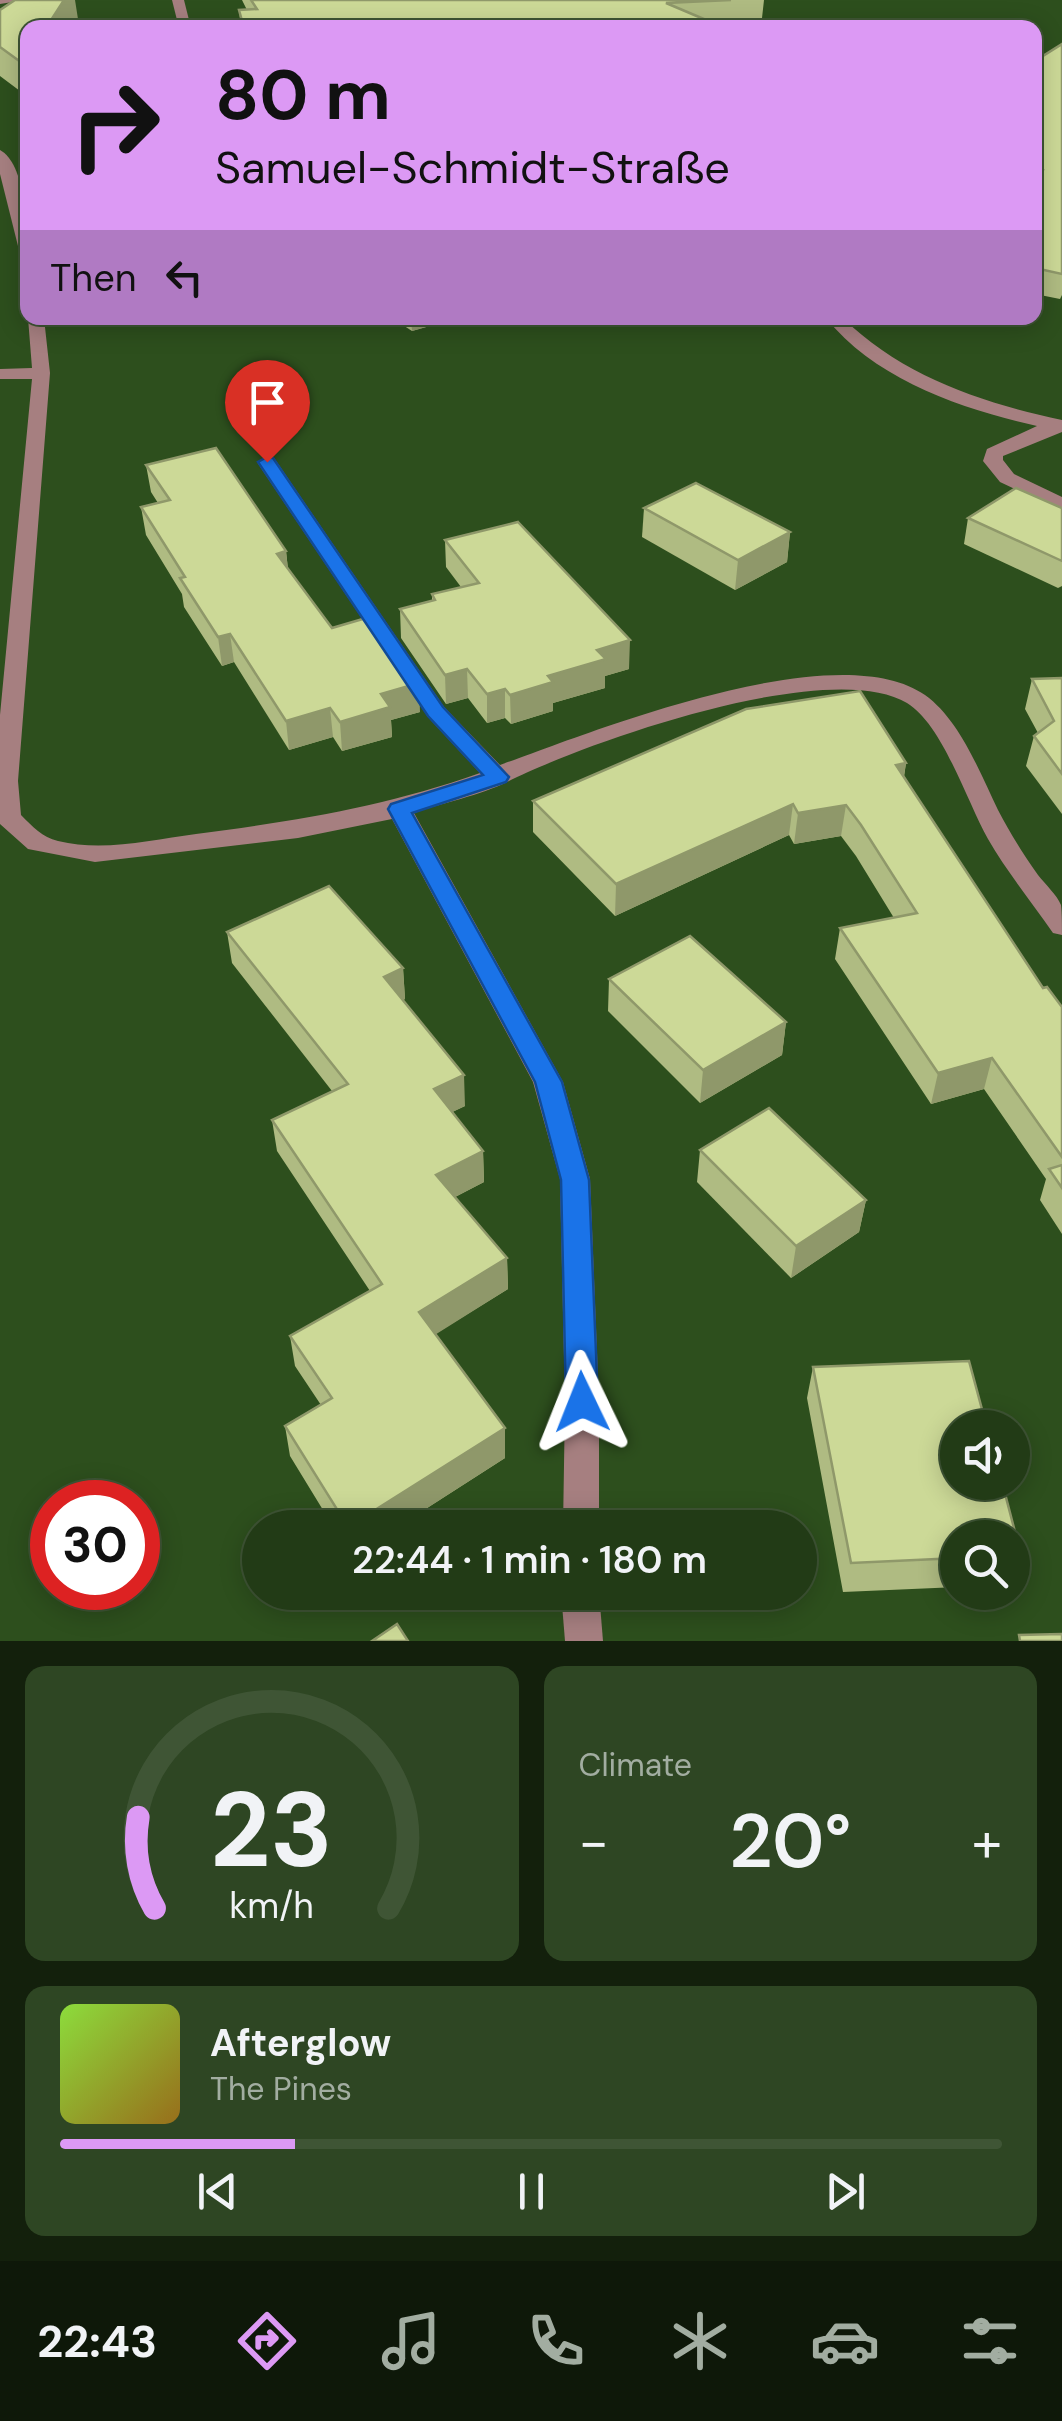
<!DOCTYPE html>
<meta charset="utf-8">
<style>
body{margin:0;font-family:"DM Sans",sans-serif;background:#2e4623;color:#f1f3f6;height:100vh;display:flex;flex-direction:column;font-size:38px;white-space:nowrap}
*{box-sizing:border-box;margin:0}
p{font-size:32px;color:#a2ada1}
.icon{flex:none;width:55px;height:55px;fill:none;stroke:currentColor;stroke-width:2;stroke-linecap:round;stroke-linejoin:round}
.map{position:relative;height:1641px;overflow:hidden}
.panel{display:flex;flex-direction:column;gap:25px;padding:25px;background:#13200c;flex:1}
.panel>*{flex:none}
.hud{position:absolute;left:20px;top:20px;width:1022px;height:305px;border-radius:20px;box-shadow:0 5px 25px #0003,0 0 0 2px #3f5535;background:#dc99f4;color:#111;overflow:hidden}
.buttons{position:absolute;left:940px;top:1410px;display:grid;gap:20px}
.buttons a{display:grid;place-items:center;width:90px;height:90px;border-radius:50%;background:#223b16;box-shadow:0 5px 25px #0003,0 0 0 2px #3f5535;font-size:50px}
.speed{position:absolute;left:30px;top:1480px;display:flex;gap:20px;font-size:50px;font-weight:700;text-align:center}
.speed>*{display:grid;place-content:center;width:130px;height:130px;border-radius:50%;background:#223b16;box-shadow:0 5px 25px #0003,0 0 0 2px #3f5535;line-height:1}
.speed .limit{border:15px solid #d22;background:#fff;color:#111}
.pin{position:absolute;display:grid;place-items:center;width:85px;height:85px;color:#fff;margin:-102px -42px;border-radius:50% 50% 50% 0;rotate:-45deg;box-shadow:0 0 10px #0007}
.pin .icon{rotate:45deg}
.me{position:absolute;width:110px;margin:-55px;rotate:358deg;stroke-linejoin:round;filter:drop-shadow(0 0 8px #0008)}
.turn{display:flex;align-items:center;gap:35px;height:210px;padding:0 30px;font-size:45px}
.turn .icon{width:130px;height:130px;stroke-width:2.5}
.turn b{display:block;font-size:70px;line-height:85px}
.then{display:flex;align-items:center;height:95px;padding:0 30px;background:#0003;gap:20px;font-size:38px}
.big{font-size:75px;font-weight:600;line-height:1.1}
.panel .card{flex:1;display:flex;flex-direction:column;justify-content:center;gap:15px;min-width:0;padding:0 35px;border-radius:20px;background:#2e4623}
.panel .dial{align-items:center;gap:0}
.dial svg{height:260px;overflow:visible;fill:none;stroke:#3f5535;stroke-width:7;stroke-linecap:round;text-anchor:middle}
.dial text{fill:#f1f3f6;stroke:none}
.song{display:flex;align-items:center;gap:30px}
.cover{width:120px;height:120px;border-radius:15px;background:linear-gradient(135deg,hsl(90 70% 55%),hsl(40 70% 35%))}
.played{height:10px;border-radius:5px;background:linear-gradient(90deg,#dc99f4 25%,#3f5535 25%)}
.keys{display:flex;justify-content:space-around;direction:ltr}
.heat{display:flex;justify-content:space-between;align-items:center;font-size:55px;direction:ltr}
.panel .tiles{flex:1;display:grid;gap:25px;grid-template-columns:1fr 1fr}
.card:last-child{grid-column:span 2}
.trip{position:absolute;left:242px;top:1510px;width:575px;height:100px;border-radius:50px;background:#223b16;box-shadow:0 5px 25px #0003,0 0 0 2px #3f5535;font-weight:600;line-height:100px;text-align:center}
.menu{display:flex;height:160px;justify-content:space-around;align-items:center;background:#0e1809;color:#a2ada1}
.menu .icon{width:70px;height:70px}
.menu .current{color:#dc99f4}
.menu b{font-size:45px;color:#f1f3f6}
.map>svg:first-child{display:block}
</style>
<div class="map">
<svg width="1062" height="1641" viewBox="0 0 1062 1641">
<rect width="100%" height="100%" fill="#2d4f1d"/>
<g fill="none" stroke-linecap="round" stroke-linejoin="round">
<g fill="#a67f80" fill-rule="evenodd">
<path d="M 0,0 L 25,0 L 0,4 Z"/>
<path d="M 172,0 L 184,0 L 191,28 L 179,28 Z"/>
<path d="M 0,150 C 26,164 28,231 28,259 L 20,254 L 0,174 Z"/>
<path d="M 28,318 L 44,318 L 50,373 L 18,781 L 21,815 C 33,827 42,837 58,841 C 103,852 151,840 196,834 C 296,821 384,807 480,773 L 428,717 L 257,462 L 267,456 L 274,458 L 444,707 L 500,765 C 594,731 837,633 925,695 C 960,720 980,773 998,810 C 1010,833 1023,854 1038,875 C 1045,884 1057,895 1061,905 C 1062,913 1062,927 1062,935 L 1053,933 C 1031,901 1007,872 988,839 C 967,802 943,725 907,703 C 829,656 584,743 507,782 C 481,795 442,803 414,813 L 563,1082 L 590,1179 L 599,1402 L 599,1528 L 563,1528 L 565,1402 L 560,1179 L 533,1082 L 392,819 L 298,838 L 95,862 L 28,849 L 0,824 L 0,715 L 32,379 L 0,379 L 0,369 L 32,368 Z"/>
<path d="M 826,318 L 843,318 C 902,376 982,403 1062,420 L 1062,432 L 1003,456 L 1003,460 L 1014,474 L 1062,497 L 1062,511 L 1000,482 L 983,461 L 987,449 L 1037,426 C 962,409 876,380 826,318 Z"/>
<path d="M 561,1592 L 599,1592 L 603,1641 L 565,1641 Z"/>
</g>
</g>
<g fill="#afbb82">
<path d="M 242,0 L 764,0 L 762,18 L 708,21 L 725,28 L 241,28 L 239,10 L 247,10 Z"/>
<path d="M 0,10 L 78,19 L 28,28 L 28,97 L 0,76 Z"/>
<path d="M 1062,44 L 1062,295 L 1060,299 L 1035,294 L 1035,61 Z"/>
<path d="M 392,318 L 458,318 L 412,331 Z"/>
<path d="M 146,465 L 286,551 L 288,569 L 332,628 L 420,712 L 391,720 L 392,737 L 342,751 L 333,737 L 289,750 L 234,662 L 222,666 L 184,607 L 182,594 L 146,535 L 141,507 L 158,503 L 151,492 Z"/>
<path d="M 644,508 L 790,532 L 787,562 L 735,590 L 642,537 Z"/>
<path d="M 1062,508 L 1062,586 L 1058,588 L 964,544 L 968,518 Z"/>
<path d="M 445,540 L 629,669 L 605,676 L 605,688 L 553,703 L 553,711 L 511,724 L 505,718 L 487,723 L 468,698 L 446,704 L 401,638 L 400,609 L 432,601 L 432,594 L 461,587 L 446,567 Z"/>
<path d="M 1062,678 L 1062,814 L 1026,766 L 1034,736 L 1038,733 L 1025,709 L 1032,679 Z"/>
<path d="M 906,763 L 904,777 L 1043,988 L 1062,1007 L 1062,1234 L 1040,1200 L 1046,1179 L 984,1089 L 931,1104 L 835,959 L 840,928 L 894,918 L 856,856 L 841,836 L 794,844 L 789,835 L 615,916 L 533,832 L 533,801 Z"/>
<path d="M 227,932 L 403,968 L 405,999 L 403,1000 L 465,1106 L 452,1112 L 483,1151 L 484,1182 L 455,1197 L 507,1258 L 508,1289 L 435,1334 L 505,1428 L 505,1458 L 396,1528 L 334,1528 L 290,1456 L 285,1426 L 321,1405 L 295,1366 L 290,1336 L 370,1291 L 277,1151 L 272,1120 L 332,1091 L 232,963 Z"/>
<path d="M 609,979 L 786,1022 L 782,1055 L 700,1103 L 608,1011 Z"/>
<path d="M 700,1150 L 866,1200 L 859,1232 L 791,1278 L 697,1182 Z"/>
<path d="M 969,1361 L 987,1428 L 958,1428 L 958,1482 L 1002,1482 L 1021,1555 L 1012,1578 L 1012,1538 L 958,1538 L 958,1587 L 843,1592 L 807,1398 L 813,1367 Z"/>
</g>
<g fill="#8f986a">
<path d="M 64,0 L 75,0 L 78,19 L 73,28 L 46,28 Z"/>
<path d="M 28,54 L 28,92 L 22,63 Z"/>
<path d="M 247,318 L 266,318 L 247,323 Z"/>
<path d="M 411,318 L 458,318 L 412,331 Z"/>
<path d="M 790,532 L 787,562 L 735,590 L 738,560 Z"/>
<path d="M 286,551 L 289,579 L 277,554 Z"/>
<path d="M 230,634 L 234,662 L 222,666 L 218,637 Z"/>
<path d="M 630,640 L 629,669 L 605,676 L 605,688 L 553,703 L 553,711 L 511,724 L 510,695 L 597,650 Z"/>
<path d="M 467,669 L 468,698 L 446,704 L 445,675 Z"/>
<path d="M 419,683 L 420,712 L 391,720 L 392,737 L 342,751 L 340,722 L 381,694 Z"/>
<path d="M 505,689 L 505,718 L 487,723 L 487,694 Z"/>
<path d="M 330,708 L 333,737 L 289,750 L 286,721 Z"/>
<path d="M 906,763 L 901,794 L 896,765 Z"/>
<path d="M 793,804 L 789,835 L 615,916 L 616,884 Z"/>
<path d="M 846,805 L 841,836 L 794,844 L 798,813 Z"/>
<path d="M 403,968 L 405,999 L 387,1008 L 384,977 Z"/>
<path d="M 786,1022 L 782,1055 L 700,1103 L 703,1070 Z"/>
<path d="M 992,1058 L 984,1089 L 931,1104 L 938,1073 Z"/>
<path d="M 464,1075 L 465,1106 L 436,1120 L 434,1089 Z"/>
<path d="M 483,1151 L 484,1182 L 438,1206 L 436,1175 Z"/>
<path d="M 866,1200 L 859,1232 L 791,1278 L 796,1246 Z"/>
<path d="M 507,1258 L 508,1289 L 422,1343 L 419,1312 Z"/>
<path d="M 505,1428 L 505,1458 L 396,1528 L 348,1528 Z"/>
</g>
<g fill="#ccd997" stroke="#8f986a" stroke-width="2.5">
<path d="M 15,0 L 64,0 L 46,28 L 28,28 L 28,54 L 22,63 L 0,47 L 0,10 Z"/>
<path d="M 251,0 L 731,0 L 666,3 L 725,28 L 244,28 L 239,10 L 257,9 Z"/>
<path d="M 1062,44 L 1062,274 L 1035,268 L 1035,183 L 1043,170 L 1035,166 L 1035,61 Z"/>
<path d="M 216,448 L 286,551 L 277,554 L 332,628 L 373,616 L 419,683 L 381,694 L 390,707 L 340,722 L 330,708 L 286,721 L 230,634 L 218,637 L 180,578 L 185,577 L 141,507 L 170,500 L 146,465 Z"/>
<path d="M 696,483 L 790,532 L 738,560 L 644,508 Z"/>
<path d="M 1016,488 L 1062,508 L 1062,561 L 968,518 Z"/>
<path d="M 518,522 L 630,640 L 597,650 L 606,659 L 548,676 L 553,682 L 510,695 L 505,689 L 487,694 L 467,669 L 445,675 L 400,609 L 435,600 L 432,594 L 479,583 L 445,540 Z"/>
<path d="M 1062,678 L 1062,774 L 1034,736 L 1054,721 L 1032,679 Z"/>
<path d="M 860,691 L 906,763 L 896,765 L 1043,988 L 1047,987 L 1062,1007 L 1062,1157 L 992,1058 L 938,1073 L 840,928 L 917,913 L 861,825 L 846,805 L 798,813 L 793,804 L 616,884 L 533,801 L 746,709 Z"/>
<path d="M 329,886 L 403,968 L 384,977 L 464,1075 L 434,1089 L 483,1151 L 436,1175 L 507,1258 L 419,1312 L 505,1428 L 348,1527 L 285,1426 L 332,1398 L 290,1336 L 382,1284 L 272,1120 L 348,1084 L 227,932 Z"/>
<path d="M 690,936 L 786,1022 L 703,1070 L 609,979 Z"/>
<path d="M 769,1108 L 866,1200 L 796,1246 L 700,1150 Z"/>
<path d="M 1062,1165 L 1062,1188 L 1049,1169 Z"/>
<path d="M 969,1361 L 987,1428 L 958,1428 L 958,1482 L 1002,1482 L 1021,1555 L 1012,1555 L 1012,1538 L 958,1538 L 958,1558 L 851,1563 L 813,1367 Z"/>
<path d="M 397,1624 L 408,1641 L 372,1641 Z"/>
<path d="M 1062,1634 L 1062,1641 L 1020,1641 L 1019,1635 Z"/>
</g>
<path fill="#1a73e8" stroke="#114b97" stroke-width="2.5" d="M 267,457 L 273,458 L 443,707 L 509,777 L 506,782 L 412,813 L 562,1082 L 589,1180 L 598,1402 L 593,1413 L 582,1417 L 571,1413 L 566,1402 L 561,1180 L 535,1082 L 388,809 L 391,804 L 483,775 L 428,716 L 258,462 Z"/>
</svg>
<div class="buttons">
<a><svg class="icon" aria-label="sound" viewBox="0 0 24 24"><path d="M4 9h4l5-4v14l-5-4H4zM17 9q2 3 0 6"/></svg></a>
<a><svg class="icon" aria-label="search" viewBox="0 0 24 24"><circle cx="10" cy="10" r="6"/><path d="M15 15l6 6"/></svg></a>
</div>
<div class="speed"><div class="limit">30</div></div>
<div class="pin" style="left:267px;top:462px;background:#d93025"><svg class="icon" aria-label="arrive" viewBox="0 0 24 24"><path d="M6 21V4h12l-3 4 3 4H6"/></svg></div>
<svg class="me" style="left:582px;top:1402px" viewBox="-20 -20 40 40"><path d="M0-17L14 15 0 8-14 15z" fill="#1a73e8" stroke="#fff" stroke-width="4"/></svg>
<div class="trip">22:44 · 1 min · 180 m</div>
<div class="hud">
<div class="turn"><svg class="icon" aria-label="right" viewBox="0 0 24 24"><path d="M7 20v-9h11M14 6l5 5-5 5"/></svg><div><b>80 m</b>Samuel-Schmidt-Straße</div></div>
<div class="then">Then<svg class="icon" aria-label="left" viewBox="0 0 24 24"><path d="M17 20v-9H6M10 6l-5 5 5 5"/></svg></div>
</div>
</div>
<section class="panel">
<div class="tiles">
<div class="card dial"><svg viewBox="0 0 100 80">
<path d="M14 69A42 42 0 1 1 86 69"/>
<path d="M14 69A42 42 0 0 1 9 41" stroke="#dc99f4"/>
<text x="50" y="56" font-size="32" font-weight="700">23</text>
<text x="50" y="72" font-size="11">km/h</text>
</svg></div>
<div class="card"><p>Climate</p>
<div class="heat"><a>−</a><b class="big">20°</b><a>+</a></div>
</div>
<div class="card">
<div class="song"><i class="cover"></i><div><b>Afterglow</b><p>The Pines</p></div></div>
<div class="played"></div>
<div class="keys"><svg class="icon" aria-label="previous" viewBox="0 0 24 24"><path d="M18 5L8 12l10 7zM5 5v14"/></svg><svg class="icon" aria-label="pause" viewBox="0 0 24 24"><path d="M8 5v14M16 5v14"/></svg><svg class="icon" aria-label="next" viewBox="0 0 24 24"><path d="M6 5l10 7-10 7zM19 5v14"/></svg></div>
</div>
</div>
</section>
<nav class="menu">
<b>22:43</b>
<svg class="icon current" aria-label="directions" viewBox="0 0 24 24"><path d="M12 3l9 9-9 9-9-9zM9 14v-3h6M13 9l2 2-2 2"/></svg>
<svg class="icon" aria-label="music" viewBox="0 0 24 24"><path d="M9 18V5l10-2v13"/><circle cx="6" cy="18" r="3"/><circle cx="16" cy="16" r="3"/></svg>
<svg class="icon" aria-label="phone" viewBox="0 0 24 24"><path d="M5 4h4l2 5-3 2q2 4 5 5l2-3 5 2v4C11 20 4 13 5 4z"/></svg>
<svg class="icon" aria-label="climate" viewBox="0 0 24 24"><path d="M12 3v18M4 7l16 10M4 17L20 7"/></svg>
<svg class="icon" aria-label="car" viewBox="0 0 24 24"><path d="M5 17H2v-5l4-1 3-4h7l3 4 3 1v5h-3M9 17h6M6 11h13"/><circle cx="7" cy="17" r="2"/><circle cx="17" cy="17" r="2"/></svg>
<svg class="icon" aria-label="filters" viewBox="0 0 24 24"><path d="M4 7h16M4 17h16"/><circle cx="9" cy="7" r="2"/><circle cx="15" cy="17" r="2"/></svg>
</nav>
